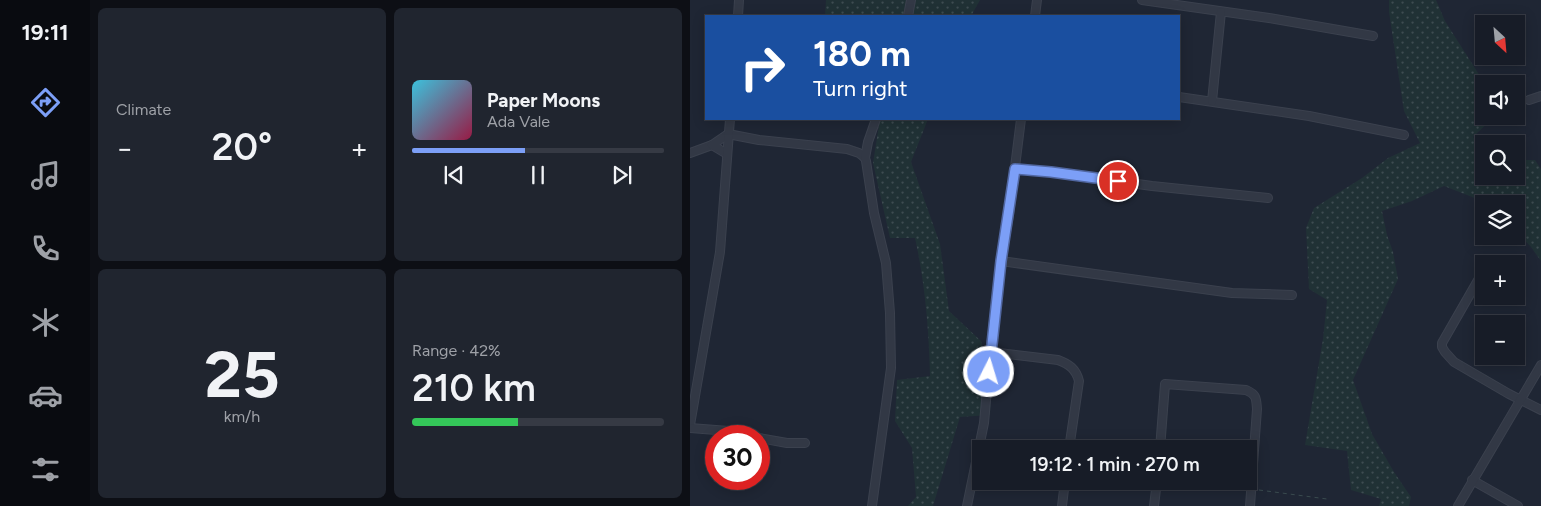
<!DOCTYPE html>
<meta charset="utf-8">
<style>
body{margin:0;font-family:Figtree,sans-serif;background:#20252f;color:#f1f3f6;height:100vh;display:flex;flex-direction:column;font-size:19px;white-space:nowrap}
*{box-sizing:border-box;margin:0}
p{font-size:16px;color:#9ea1a7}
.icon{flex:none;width:28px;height:28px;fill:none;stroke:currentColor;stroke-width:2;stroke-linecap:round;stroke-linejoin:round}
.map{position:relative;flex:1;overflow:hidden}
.side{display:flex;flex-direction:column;gap:8px;padding:8px;background:#0d0f15;width:600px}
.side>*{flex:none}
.banner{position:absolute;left:15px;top:15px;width:475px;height:105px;border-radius:0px;box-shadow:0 2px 12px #0003,0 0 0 1px #363a44;background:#1a4fa0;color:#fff;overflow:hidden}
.needle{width:32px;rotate:154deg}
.controls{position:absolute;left:785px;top:15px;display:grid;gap:10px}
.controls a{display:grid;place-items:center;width:50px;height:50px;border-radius:0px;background:#171c27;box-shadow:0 2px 12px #0003,0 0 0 1px #363a44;font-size:25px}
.speed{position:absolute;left:15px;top:425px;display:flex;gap:10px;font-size:25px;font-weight:700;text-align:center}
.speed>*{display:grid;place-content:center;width:65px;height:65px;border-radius:50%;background:#171c27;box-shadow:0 2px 12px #0003,0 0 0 1px #363a44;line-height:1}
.speed .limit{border:8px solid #d22;background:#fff;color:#111}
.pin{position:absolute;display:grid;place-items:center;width:42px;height:42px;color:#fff;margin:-21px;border:2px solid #fff;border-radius:50%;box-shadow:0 1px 5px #0007}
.me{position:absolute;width:55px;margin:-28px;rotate:5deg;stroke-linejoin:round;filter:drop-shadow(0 0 4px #0008)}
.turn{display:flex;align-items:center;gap:18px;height:105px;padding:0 25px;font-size:22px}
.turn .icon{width:65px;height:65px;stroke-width:2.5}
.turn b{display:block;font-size:35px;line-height:42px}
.big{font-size:38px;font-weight:600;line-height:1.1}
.side .widget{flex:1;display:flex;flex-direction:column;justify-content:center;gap:8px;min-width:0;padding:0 18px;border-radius:8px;background:#20252f}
.side .dial{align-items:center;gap:0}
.dial b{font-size:65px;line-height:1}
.song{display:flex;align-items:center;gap:15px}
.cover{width:60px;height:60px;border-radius:8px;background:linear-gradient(135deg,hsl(190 70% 55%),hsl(340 70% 35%))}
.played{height:5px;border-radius:2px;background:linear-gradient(90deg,#7c9ff7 45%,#363a44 45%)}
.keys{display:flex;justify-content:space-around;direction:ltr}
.heat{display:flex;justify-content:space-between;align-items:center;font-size:28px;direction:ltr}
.charge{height:8px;border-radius:4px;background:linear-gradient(90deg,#34c759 42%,#363a44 0)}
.side .tiles{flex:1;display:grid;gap:8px;grid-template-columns:repeat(2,1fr)}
.trip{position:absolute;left:282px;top:440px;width:285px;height:50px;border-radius:0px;background:#171c27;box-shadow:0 2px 12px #0003,0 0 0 1px #363a44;font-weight:600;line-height:50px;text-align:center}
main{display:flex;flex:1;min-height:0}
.menu{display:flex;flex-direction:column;width:90px;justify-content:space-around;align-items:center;background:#090b10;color:#9ea1a7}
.menu .icon{width:35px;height:35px}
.menu .active{color:#7c9ff7}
.menu b{font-size:22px;color:#f1f3f6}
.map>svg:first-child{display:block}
</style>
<main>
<nav class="menu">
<b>19:11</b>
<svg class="icon active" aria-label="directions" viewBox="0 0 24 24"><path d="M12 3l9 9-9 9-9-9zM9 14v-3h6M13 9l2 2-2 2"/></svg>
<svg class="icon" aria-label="music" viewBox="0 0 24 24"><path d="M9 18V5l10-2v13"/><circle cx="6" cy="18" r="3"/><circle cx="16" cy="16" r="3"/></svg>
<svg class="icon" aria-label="phone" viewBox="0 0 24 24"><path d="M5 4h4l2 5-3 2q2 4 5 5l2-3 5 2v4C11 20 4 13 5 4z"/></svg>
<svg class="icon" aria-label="climate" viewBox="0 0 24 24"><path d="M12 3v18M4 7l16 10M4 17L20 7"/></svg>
<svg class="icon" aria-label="car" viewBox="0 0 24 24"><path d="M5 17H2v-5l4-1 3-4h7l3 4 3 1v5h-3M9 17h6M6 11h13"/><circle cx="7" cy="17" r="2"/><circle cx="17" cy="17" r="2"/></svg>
<svg class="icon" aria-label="filters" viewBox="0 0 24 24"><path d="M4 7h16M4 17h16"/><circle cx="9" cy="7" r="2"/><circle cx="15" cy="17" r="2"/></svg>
</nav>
<section class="side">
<div class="tiles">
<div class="widget"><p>Climate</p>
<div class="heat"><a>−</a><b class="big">20°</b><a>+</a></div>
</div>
<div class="widget">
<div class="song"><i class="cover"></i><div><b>Paper Moons</b><p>Ada Vale</p></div></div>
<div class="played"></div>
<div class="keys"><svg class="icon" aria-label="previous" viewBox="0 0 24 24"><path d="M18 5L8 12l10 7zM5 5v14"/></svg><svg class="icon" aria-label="pause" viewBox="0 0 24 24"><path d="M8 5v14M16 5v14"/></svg><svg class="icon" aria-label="next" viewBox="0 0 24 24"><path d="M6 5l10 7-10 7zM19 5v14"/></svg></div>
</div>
<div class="widget dial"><b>25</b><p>km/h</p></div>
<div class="widget"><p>Range · 42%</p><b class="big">210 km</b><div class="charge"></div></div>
</div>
</section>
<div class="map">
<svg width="851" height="506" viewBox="0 0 851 506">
<defs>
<pattern id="grass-dots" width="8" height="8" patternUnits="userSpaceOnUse" patternTransform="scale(1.25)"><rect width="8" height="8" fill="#203135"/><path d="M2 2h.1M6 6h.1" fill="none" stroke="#3e4c51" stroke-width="1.8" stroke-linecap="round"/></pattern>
</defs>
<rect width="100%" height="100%" fill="#1f2634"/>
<g fill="url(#grass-dots)">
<path d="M 136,0 L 290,0 L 281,16 L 135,16 Z"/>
<path d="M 699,0 L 746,0 L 755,21 L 795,84 L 794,84 L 794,116 L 805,116 L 783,137 L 794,148 L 794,176 L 826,176 L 826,160 L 845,160 L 851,169 L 851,261 L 841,247 L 826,231 L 826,204 L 800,204 L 754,186 L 722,201 L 692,211 L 697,235 L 703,252 L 708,279 L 663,380 L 682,434 L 704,472 L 721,497 L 719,506 L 689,506 L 691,499 L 661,490 L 657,451 L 615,445 L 633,339 L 637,300 L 619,289 L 616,228 L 624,208 L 672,178 L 698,158 L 730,143 L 714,111 L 699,12 Z"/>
<path d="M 190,119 L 238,119 L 221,162 L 250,244 L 259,311 L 291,341 L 301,381 L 300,415 L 270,417 L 243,506 L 218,506 L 226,497 L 222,448 L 205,421 L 207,380 L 240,376 C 239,330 235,283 225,238 L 200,238 L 183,163 Z"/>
</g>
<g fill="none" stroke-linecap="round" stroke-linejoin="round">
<g stroke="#3b414e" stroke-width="10">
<g id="minor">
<path d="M 452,0 L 579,18 L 683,36"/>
<path d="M 48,16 L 49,0"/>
<path d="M 218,16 L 221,0"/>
<path d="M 345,16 L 347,0"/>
<path d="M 489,97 L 619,116 L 714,135"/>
<path d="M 839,100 L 851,96"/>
<path d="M 522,101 L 531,12"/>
<path d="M 0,153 L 22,145"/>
<path d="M 37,154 L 22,145 L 38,134 L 69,140 L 157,149 L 169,153 L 175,158"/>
<path d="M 325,169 L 361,172 L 462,186 L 578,198"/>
<path d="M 311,261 L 542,293 L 602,295"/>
<path d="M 791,275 L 752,343 L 752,347 L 755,352 L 764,362 L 819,394 L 851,410"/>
<path d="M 301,352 L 368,360 C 379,364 386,369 389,381 L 379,449"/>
<path d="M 0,425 L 30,252 L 40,119"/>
<path d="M 0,428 L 39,431 L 63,436"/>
<path d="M 69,438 L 97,443 L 115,443"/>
<path d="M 470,449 L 475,384 L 556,390 C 567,395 566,398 567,409 L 560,506"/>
<path d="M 782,480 L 828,506"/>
<path d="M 182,506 L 201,368 L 200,313 L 196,263 L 184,213 L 176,161 L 175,158 L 178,142 L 186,119"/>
<path d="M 277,506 L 294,423 L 300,355 L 311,261 L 319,215 L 331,119"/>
<path d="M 372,506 L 375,481"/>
<path d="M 464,506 L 467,481"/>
<path d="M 768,506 L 851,365"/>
</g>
</g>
<path stroke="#394a4e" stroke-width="1" stroke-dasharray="4 4" stroke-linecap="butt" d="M 569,490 L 637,499"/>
<use href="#minor" stroke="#323845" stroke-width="8"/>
</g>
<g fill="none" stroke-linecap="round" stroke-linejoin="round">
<g stroke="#5167a1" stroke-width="12">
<path id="route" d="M 299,372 L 311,261 L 325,169 L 361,172 L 428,181"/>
</g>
<use href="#route" stroke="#7c9ff7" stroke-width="9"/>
</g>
</svg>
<div class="controls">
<a><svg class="needle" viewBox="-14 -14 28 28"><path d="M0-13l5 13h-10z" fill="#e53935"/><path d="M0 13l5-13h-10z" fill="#9ea1a7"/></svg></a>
<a><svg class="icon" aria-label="sound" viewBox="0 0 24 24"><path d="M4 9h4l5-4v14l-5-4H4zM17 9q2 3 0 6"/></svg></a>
<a><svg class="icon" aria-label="search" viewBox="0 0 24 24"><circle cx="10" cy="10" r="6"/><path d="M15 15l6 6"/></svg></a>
<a><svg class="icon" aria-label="layers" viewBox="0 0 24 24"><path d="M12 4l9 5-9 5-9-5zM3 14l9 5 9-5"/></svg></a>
<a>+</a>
<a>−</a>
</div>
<div class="speed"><div class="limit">30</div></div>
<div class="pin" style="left:428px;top:181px;background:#d93025"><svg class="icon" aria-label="arrive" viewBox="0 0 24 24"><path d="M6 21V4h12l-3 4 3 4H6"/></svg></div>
<svg class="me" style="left:299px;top:372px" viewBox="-20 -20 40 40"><circle r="17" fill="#7c9ff7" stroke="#fff" stroke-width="3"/><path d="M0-11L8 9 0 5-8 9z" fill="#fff"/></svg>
<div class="trip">19:12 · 1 min · 270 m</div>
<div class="banner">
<div class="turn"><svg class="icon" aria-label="right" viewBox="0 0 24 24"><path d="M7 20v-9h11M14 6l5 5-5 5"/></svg><div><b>180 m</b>Turn right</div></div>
</div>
</div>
</main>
